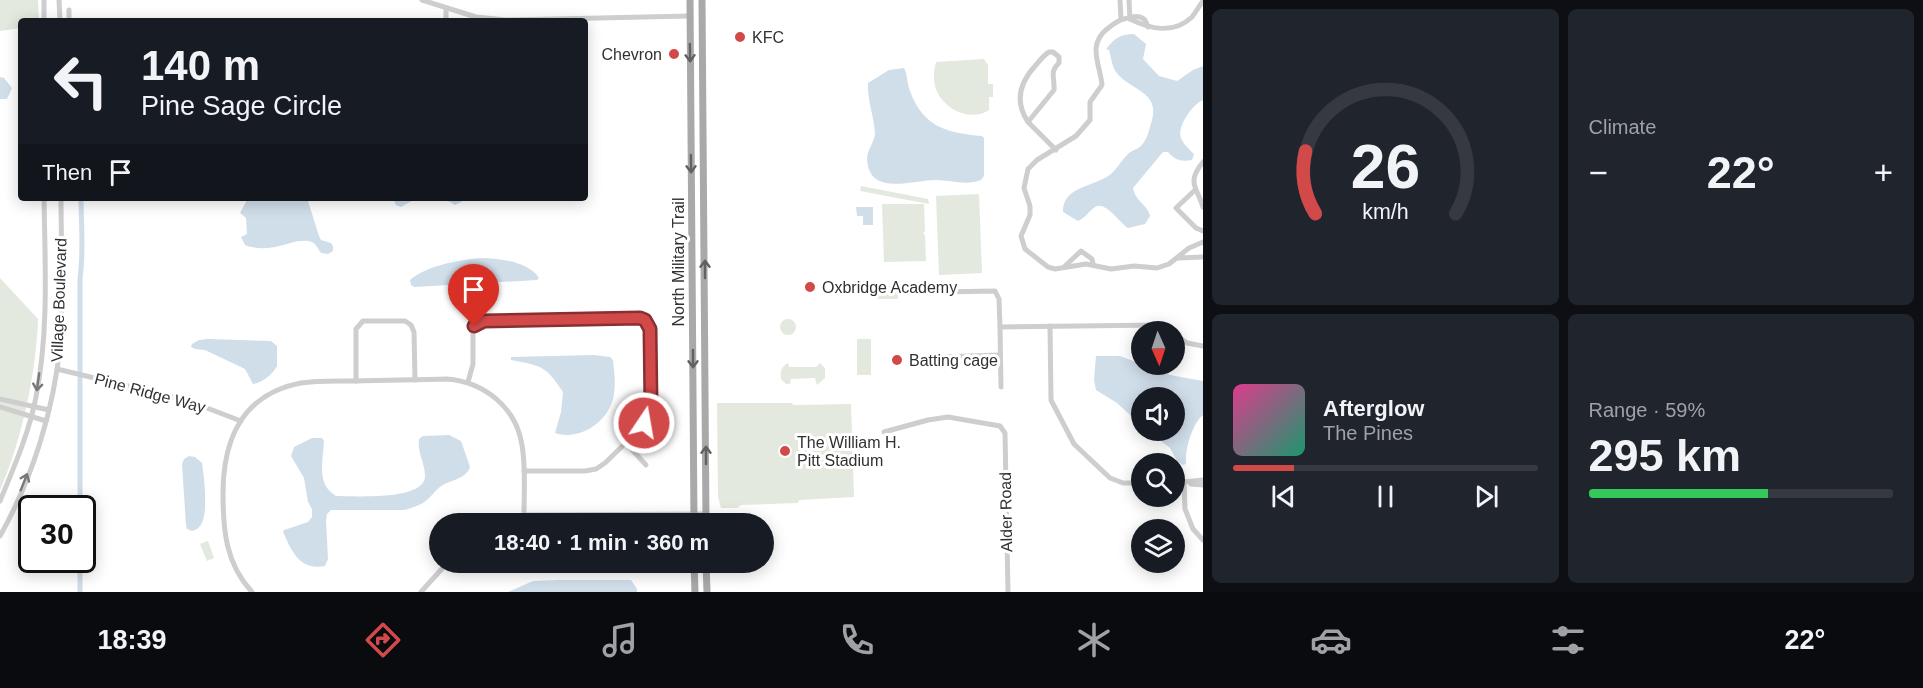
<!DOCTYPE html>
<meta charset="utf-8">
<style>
body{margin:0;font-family:Arial,sans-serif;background:#20242c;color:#f1f3f6;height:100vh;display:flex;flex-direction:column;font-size:22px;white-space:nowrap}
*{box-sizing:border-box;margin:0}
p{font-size:20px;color:#9ea1a6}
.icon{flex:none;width:33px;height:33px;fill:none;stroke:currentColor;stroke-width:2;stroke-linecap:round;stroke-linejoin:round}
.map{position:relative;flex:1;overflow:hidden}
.panel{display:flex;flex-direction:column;gap:9px;padding:9px;background:#0d0f14;width:720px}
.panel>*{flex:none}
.banner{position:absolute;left:18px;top:18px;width:570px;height:183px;border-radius:6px;box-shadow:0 3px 15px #0003;background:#171b24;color:#f1f3f6;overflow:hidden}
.needle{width:39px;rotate:177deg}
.controls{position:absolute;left:1131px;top:321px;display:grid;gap:12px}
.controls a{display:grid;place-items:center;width:54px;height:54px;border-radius:50%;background:#171b24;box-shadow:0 3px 15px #0003;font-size:30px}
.speed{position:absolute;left:18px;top:495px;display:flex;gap:12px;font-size:30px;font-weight:700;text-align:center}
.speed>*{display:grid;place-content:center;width:78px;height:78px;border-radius:50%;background:#171b24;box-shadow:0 3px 15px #0003;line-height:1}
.speed .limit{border:3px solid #111;border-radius:9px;background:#fff;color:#111}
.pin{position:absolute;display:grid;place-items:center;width:51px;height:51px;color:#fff;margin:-62px -26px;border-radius:50% 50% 50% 0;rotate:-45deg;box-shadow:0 0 6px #0007}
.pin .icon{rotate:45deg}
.me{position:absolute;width:66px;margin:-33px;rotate:12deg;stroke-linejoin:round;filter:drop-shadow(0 0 4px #0008)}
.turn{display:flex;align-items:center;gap:21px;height:126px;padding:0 24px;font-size:27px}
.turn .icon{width:78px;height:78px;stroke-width:2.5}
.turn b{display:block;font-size:42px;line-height:51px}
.then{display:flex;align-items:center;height:57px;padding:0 24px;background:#0003;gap:12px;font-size:22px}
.big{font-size:45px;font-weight:700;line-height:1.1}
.panel .widget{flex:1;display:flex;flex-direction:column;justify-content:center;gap:9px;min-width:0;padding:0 21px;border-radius:9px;background:#20242c}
.panel .dial{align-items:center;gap:0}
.dial svg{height:156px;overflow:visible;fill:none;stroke:#363941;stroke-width:7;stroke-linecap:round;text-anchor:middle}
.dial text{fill:#f1f3f6;stroke:none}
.song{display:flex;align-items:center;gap:18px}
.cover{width:72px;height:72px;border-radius:9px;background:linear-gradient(135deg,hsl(330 70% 55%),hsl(160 70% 35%))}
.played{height:6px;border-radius:3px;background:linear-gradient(90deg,#d2494a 20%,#363941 20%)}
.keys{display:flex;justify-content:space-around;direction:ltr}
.heat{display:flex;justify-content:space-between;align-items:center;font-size:33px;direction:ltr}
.charge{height:9px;border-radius:4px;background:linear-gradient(90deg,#34c759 59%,#363941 0)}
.panel .tiles{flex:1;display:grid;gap:9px;grid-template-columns:repeat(2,1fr)}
.trip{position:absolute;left:429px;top:513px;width:345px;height:60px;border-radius:30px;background:#171b24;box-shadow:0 3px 15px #0003;font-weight:700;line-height:60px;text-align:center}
.tabs{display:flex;height:96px;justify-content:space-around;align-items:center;background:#090b0e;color:#9ea1a6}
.tabs .icon{width:42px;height:42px}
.tabs .on{color:#d2494a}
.tabs b{font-size:27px;color:#f1f3f6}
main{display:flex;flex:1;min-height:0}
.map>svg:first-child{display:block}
</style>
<main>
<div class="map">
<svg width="1203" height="592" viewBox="0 0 1203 592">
<rect width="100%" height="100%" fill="#fff"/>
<g fill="#e3e9de">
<path d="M 0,0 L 38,0 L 39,21 L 21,21 L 21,28 L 0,31 Z"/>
<path d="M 984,59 L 988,65 L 988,84 L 993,84 L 993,97 L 989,97 L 989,110 C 969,123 941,108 935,86 C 933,78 934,70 936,62 Z"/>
<path d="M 861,186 L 928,199 L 929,204 L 860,191 Z"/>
<path d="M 979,194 L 982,273 L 939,275 L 936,196 Z"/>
<path d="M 882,204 L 924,204 L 925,231 L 923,233 L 925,235 L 926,261 L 884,262 Z"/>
<path d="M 0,278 L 38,319 C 36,374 22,439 0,490 Z"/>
<rect x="877" y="286" width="21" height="13"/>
<circle cx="788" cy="327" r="8"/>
<rect x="857" y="339" width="14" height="36"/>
<path d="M 788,363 L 789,367 L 816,367 L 820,363 L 825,368 L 825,378 L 817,385 L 815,378 L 791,379 L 790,384 L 786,384 L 781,379 C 780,371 781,367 788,363 Z"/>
<path d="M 717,403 L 792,403 L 793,405 L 851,404 L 854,497 L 799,500 L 798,503 L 741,505 L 737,508 L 721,508 L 718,497 Z"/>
<path d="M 208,541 L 214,558 L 207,561 L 200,544 Z"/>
</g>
<g fill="#d0deea">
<path d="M 1134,34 L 1146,44 L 1143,59 L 1159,76 L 1177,81 L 1193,70 L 1203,66 L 1203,100 C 1192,105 1177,126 1181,138 C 1184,145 1189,149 1194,154 L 1192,160 C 1181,162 1175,160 1168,152 L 1163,152 L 1133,188 C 1135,201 1148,205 1150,216 L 1145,224 L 1128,228 C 1120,223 1107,203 1097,206 C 1090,209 1086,218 1078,221 L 1063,212 C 1062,186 1095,187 1111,174 C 1118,168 1122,159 1129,153 C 1133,150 1138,149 1141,146 C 1148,138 1149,130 1152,120 C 1160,91 1129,90 1116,72 C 1112,66 1111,57 1109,50 L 1106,49 C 1114,39 1120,34 1134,34 Z"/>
<path d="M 904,68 C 908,76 907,84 910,91 C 923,127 947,133 982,136 L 984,138 L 984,176 L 981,180 C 966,186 951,180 936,180 C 912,180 869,197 867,159 C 867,149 875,142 875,133 C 874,116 867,100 868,83 L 889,70 Z"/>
<path d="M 0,77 L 4,78 L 12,88 L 7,99 L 0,99 Z"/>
<path d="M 248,198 L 307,198 L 319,236 L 321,240 L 331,243 L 333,246 L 333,251 L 328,254 L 321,253 C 318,249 316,244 312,242 C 301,238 289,244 279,246 C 269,249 255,249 245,245 L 241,237 L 247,234 L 246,218 L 240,213 Z"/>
<path d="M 393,198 L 463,198 L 461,202 L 455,205 L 443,198 L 415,199 L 401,207 L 396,205 Z"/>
<path d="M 856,207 L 873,207 L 873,225 L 863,225 L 863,216 L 857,216 Z"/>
<path d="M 485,258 C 502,259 529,262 539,278 L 537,280 L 414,287 L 411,285 L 410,280 C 427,265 462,259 485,258 Z"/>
<path d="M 208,339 L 271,341 L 277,346 L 277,366 C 273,374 262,383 253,384 L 245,369 L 205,350 L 195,349 L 191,347 L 192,344 L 199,340 Z"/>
<path d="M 594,355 L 610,357 L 613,360 C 614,371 616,382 614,393 C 612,419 581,442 555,433 L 561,412 L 563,392 C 545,365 542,366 511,360 L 511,357 Z"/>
<path d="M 1096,356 L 1120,356 L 1170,375 L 1203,381 L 1203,415 C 1192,424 1185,449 1186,464 L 1183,465 L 1177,461 L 1170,448 L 1148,431 L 1174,430 L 1174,398 L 1142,398 L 1141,425 L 1117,403 L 1096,390 L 1094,380 Z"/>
<path d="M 449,435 L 461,441 L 470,467 C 467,478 452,480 443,485 C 434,490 430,500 421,504 C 415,507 409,509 403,510 L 331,510 L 327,514 L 326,520 L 328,559 L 325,566 C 300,571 292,552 283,532 L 284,530 L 308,522 L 312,517 L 312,509 L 308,502 L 304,478 L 291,456 L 294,447 L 312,438 L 322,438 L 324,441 C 323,462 316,484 336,496 C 354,496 425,501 425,476 C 425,463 417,452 419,439 L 423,436 Z"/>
<path d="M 189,456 L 195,457 L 202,463 C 204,476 209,516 200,526 C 198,529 195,530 192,531 L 187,529 L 186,525 L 182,464 L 184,459 Z"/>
<path d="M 559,580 L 631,580 L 637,589 L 637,592 L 508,592 L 533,581 Z"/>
</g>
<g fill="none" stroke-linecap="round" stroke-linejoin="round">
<g stroke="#d0deea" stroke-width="5">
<path d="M 80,508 L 80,278 C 84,251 81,225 81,198"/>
<path d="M 80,560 L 80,592"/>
</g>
<g stroke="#cecece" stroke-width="5">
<path d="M 44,0 L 44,21"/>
<path d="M 59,0 L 60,21"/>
<path d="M 422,0 L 476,17 L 506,20 L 690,16"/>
<path d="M 1120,0 L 1121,19"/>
<path d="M 1129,0 L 1130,19"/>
<path d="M 446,8 L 446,21"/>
<path d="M 69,10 L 69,21"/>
<path d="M 1130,19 C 1150,29 1173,35 1192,17 C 1196,12 1199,6 1203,1"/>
<path d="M 1148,27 L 1145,20 C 1138,14 1132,17 1124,19 C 1118,20 1112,25 1107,29 C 1087,45 1100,64 1102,85 L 1090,102 L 1090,120 L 1076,136 L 1037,160 L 1028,169 L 1024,188 L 1030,206 L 1030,215 L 1021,236 L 1025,249 L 1048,267 L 1055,269 L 1086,264 L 1111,269 L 1134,266 L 1157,268 L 1169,264 L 1189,248 L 1203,242"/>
<path d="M 1049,52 L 1053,52 L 1059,57 L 1059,63 C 1049,72 1055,78 1054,90 L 1028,122 C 1014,101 1020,82 1036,65 C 1040,60 1044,55 1049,52 Z"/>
<path d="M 1028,122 L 1056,150"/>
<path d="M 1203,162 C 1186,183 1197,187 1203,207"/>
<path d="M 1195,190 L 1176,208 L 1196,228 L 1203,231"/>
<path d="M 1178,258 L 1203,257"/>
<path d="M 1065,266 L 1081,251 L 1092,259 L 1093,264"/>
<path d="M 939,292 L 995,291 L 999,299 L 1000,327 L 1159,325 L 1171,332"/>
<path d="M 1050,326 L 1051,400 L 1074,444 L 1110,478 L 1123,483 L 1142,483"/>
<path d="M 1000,327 L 1001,387"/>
<path d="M 1174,334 L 1187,343 L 1203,346"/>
<path d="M 939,357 L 1000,355"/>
<path d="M 57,369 L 186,400 L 241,421"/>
<path d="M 356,381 L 356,329 L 363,321 L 405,321 L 411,325 L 414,332 L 415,380"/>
<path d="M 468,382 L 473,364 L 473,329 L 480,321 L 640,318 L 647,322 L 650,329 L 651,405 L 644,423 L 640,429 L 605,463 L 596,469 L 585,471 L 524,471"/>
<path d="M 0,399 L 49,410"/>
<path d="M 0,407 L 46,421"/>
<path d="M 884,432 L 928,420 L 948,417 L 1000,426 L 1005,433 L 1008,592"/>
<path d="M 626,443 L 646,465"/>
<path d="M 1184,482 L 1185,509 L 1193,529 L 1203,540"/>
<path d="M 1174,483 L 1203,480"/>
<path d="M 1191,484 L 1203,485"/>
<path d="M 0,501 C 14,467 29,433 36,397 C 49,331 45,264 44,198"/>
<path d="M 517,520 L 524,523 L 706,522"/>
<path d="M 498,524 L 517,520 L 524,515 L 706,514"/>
<path d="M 0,536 C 32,479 54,410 60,345 C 64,296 61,247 61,198"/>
<path d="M 252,592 C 226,564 223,531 223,494 C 223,440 242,394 301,383 C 319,380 338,381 356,381 C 387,380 417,380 447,379 C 484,382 516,407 522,445 C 526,468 524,492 524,515"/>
<path d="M 421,592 L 448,562"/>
</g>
<g stroke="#a9a9a9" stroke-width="7">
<path d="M 690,0 L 694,524"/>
<path d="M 702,0 L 706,524"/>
<path d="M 694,562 L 695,592"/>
<path d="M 706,562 L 707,592"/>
</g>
</g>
<defs><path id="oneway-shaft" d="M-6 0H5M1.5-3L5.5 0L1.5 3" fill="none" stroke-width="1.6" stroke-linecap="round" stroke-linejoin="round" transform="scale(1.5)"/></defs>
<g stroke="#616161">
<use href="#oneway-shaft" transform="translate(690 53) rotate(89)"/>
<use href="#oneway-shaft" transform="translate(691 164) rotate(89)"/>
<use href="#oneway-shaft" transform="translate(705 269) rotate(-90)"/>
<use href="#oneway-shaft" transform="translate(693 359) rotate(90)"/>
<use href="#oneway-shaft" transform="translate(706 455) rotate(-90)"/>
</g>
<g stroke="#787878">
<use href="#oneway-shaft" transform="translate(38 382) rotate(98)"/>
<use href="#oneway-shaft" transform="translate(24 482) rotate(-68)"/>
</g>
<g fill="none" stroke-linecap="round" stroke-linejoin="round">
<g stroke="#882f30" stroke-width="15">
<path id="route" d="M 474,326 L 484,321 L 640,318 L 645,320 L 650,329 L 651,405 L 644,423"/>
</g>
<use href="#route" stroke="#d2494a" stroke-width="10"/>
</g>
<g fill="#d2494a" stroke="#fff" stroke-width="2">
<circle cx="740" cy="37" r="6"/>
<circle cx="674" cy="54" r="6"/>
<circle cx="810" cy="287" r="6"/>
<circle cx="897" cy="360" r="6"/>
<circle cx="785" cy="451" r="6"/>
</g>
<g text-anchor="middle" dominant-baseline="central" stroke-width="6" stroke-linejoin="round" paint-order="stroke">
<g font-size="16" fill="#313131" stroke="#fff" text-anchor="start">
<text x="752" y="37">KFC</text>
<text x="662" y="54" text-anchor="end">Chevron</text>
<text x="822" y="287">Oxbridge Academy</text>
<text x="909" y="360">Batting cage</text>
<text x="797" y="442">The William H.<tspan x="797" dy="18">Pitt Stadium</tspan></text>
</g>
<g font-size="16" fill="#313131" stroke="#fff">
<text transform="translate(678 262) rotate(-90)">North Military Trail</text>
<text transform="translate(59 300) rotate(-88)">Village Boulevard</text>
<text transform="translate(150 393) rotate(15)">Pine Ridge Way</text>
<text transform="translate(1006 512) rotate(-91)">Alder Road</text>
</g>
</g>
</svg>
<div class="controls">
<a><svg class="needle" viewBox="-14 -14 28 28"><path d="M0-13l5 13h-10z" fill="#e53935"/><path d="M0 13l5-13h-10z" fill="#9ea1a6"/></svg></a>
<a><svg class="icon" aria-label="sound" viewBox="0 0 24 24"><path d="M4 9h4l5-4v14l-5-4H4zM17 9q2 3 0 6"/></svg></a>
<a><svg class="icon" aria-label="search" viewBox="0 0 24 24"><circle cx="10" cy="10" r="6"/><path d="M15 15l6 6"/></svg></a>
<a><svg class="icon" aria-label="layers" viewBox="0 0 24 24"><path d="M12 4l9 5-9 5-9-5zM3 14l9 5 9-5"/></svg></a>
</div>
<div class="speed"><div class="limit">30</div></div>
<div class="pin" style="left:474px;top:326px;background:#d93025"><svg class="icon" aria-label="arrive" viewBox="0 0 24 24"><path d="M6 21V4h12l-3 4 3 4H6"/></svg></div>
<svg class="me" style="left:644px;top:423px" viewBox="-20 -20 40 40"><circle r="17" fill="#d2494a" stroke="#fff" stroke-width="3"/><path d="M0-11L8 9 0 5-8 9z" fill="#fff"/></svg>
<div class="trip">18:40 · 1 min · 360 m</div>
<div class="banner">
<div class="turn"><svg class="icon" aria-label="left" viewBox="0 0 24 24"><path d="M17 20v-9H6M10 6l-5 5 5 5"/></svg><div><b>140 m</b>Pine Sage Circle</div></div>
<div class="then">Then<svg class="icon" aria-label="arrive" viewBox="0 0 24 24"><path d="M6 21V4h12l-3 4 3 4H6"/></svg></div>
</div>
</div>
<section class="panel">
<div class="tiles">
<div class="widget dial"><svg viewBox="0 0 100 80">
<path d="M14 69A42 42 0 1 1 86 69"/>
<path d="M14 69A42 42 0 0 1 9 37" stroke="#d2494a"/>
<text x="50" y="56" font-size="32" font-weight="700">26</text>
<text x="50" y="72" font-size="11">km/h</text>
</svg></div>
<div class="widget"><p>Climate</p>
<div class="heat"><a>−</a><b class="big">22°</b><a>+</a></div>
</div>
<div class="widget">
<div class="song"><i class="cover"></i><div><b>Afterglow</b><p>The Pines</p></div></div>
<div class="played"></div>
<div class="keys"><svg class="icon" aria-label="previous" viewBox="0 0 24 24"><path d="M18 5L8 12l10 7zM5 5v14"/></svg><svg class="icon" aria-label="pause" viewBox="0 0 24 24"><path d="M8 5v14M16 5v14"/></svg><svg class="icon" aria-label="next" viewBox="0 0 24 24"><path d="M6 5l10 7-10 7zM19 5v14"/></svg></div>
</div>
<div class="widget"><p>Range · 59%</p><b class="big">295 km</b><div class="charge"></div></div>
</div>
</section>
</main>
<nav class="tabs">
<b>18:39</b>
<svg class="icon on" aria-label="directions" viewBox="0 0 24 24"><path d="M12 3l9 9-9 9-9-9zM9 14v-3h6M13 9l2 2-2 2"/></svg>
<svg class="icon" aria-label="music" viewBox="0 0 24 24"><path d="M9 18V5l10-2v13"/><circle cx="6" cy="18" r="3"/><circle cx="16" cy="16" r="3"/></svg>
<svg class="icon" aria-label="phone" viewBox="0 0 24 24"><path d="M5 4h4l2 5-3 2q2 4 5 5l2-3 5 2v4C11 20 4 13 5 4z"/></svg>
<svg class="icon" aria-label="climate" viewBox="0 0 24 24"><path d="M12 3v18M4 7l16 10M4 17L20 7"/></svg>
<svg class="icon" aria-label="car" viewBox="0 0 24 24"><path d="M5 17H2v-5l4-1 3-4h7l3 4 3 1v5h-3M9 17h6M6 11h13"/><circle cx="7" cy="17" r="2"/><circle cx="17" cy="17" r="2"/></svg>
<svg class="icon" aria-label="filters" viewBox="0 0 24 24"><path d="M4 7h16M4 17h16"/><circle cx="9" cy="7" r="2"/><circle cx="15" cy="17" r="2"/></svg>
<b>22°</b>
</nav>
